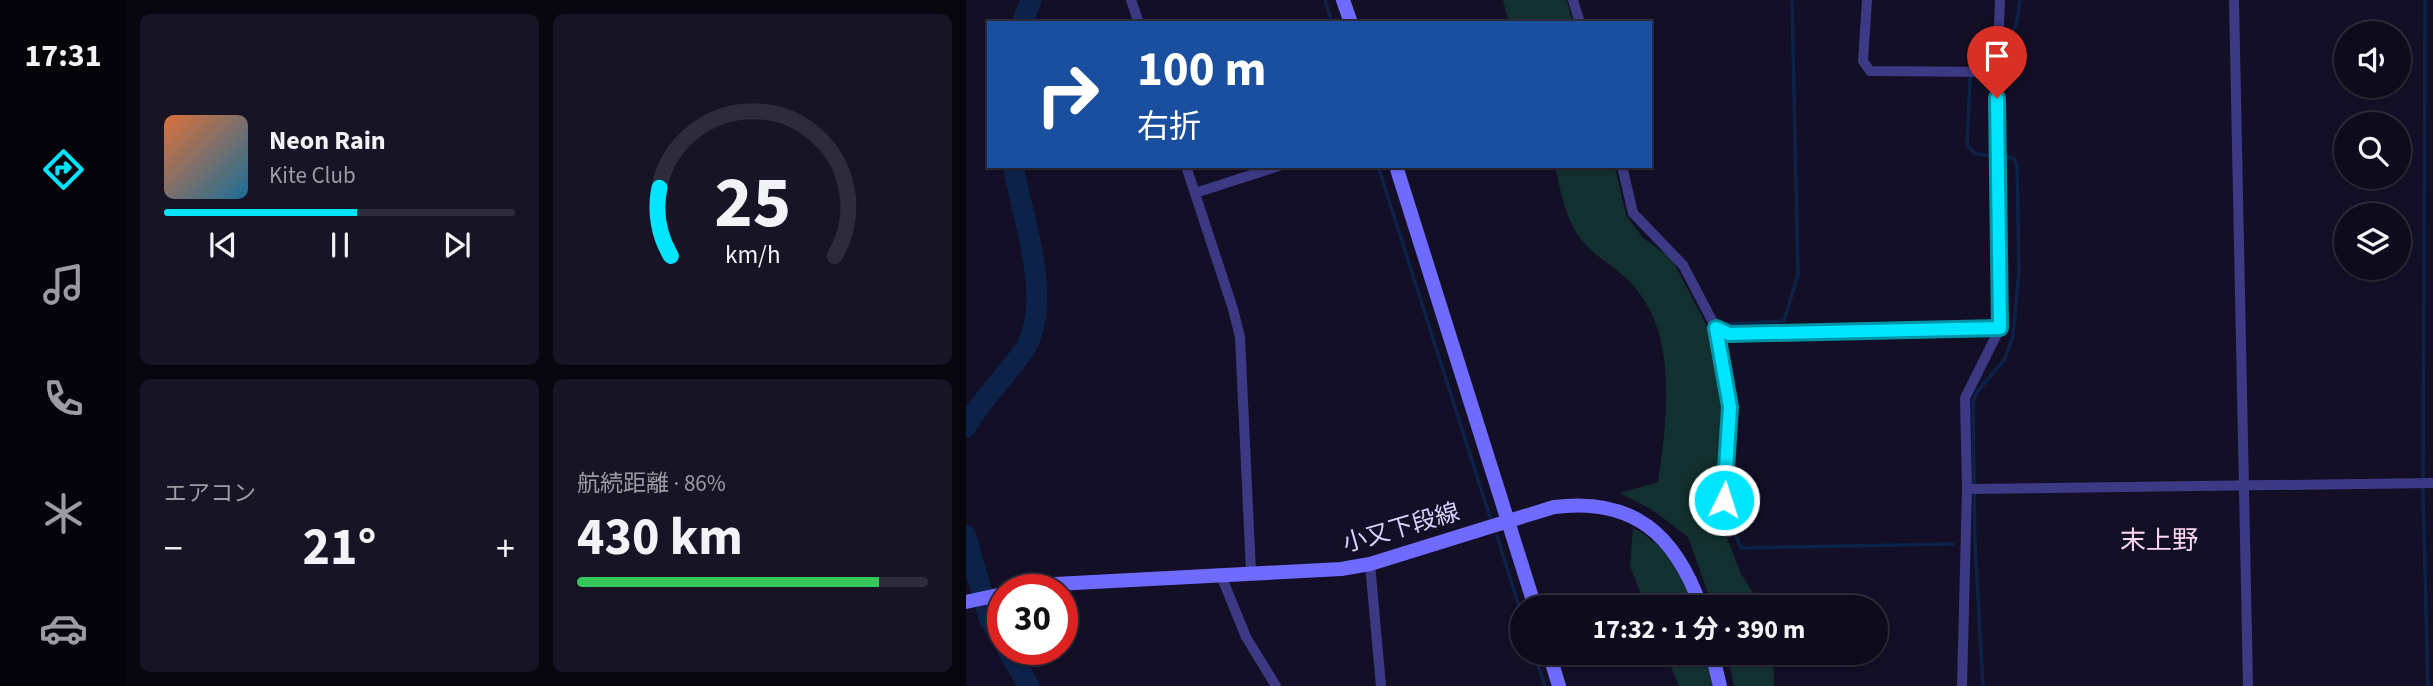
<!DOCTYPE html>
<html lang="ja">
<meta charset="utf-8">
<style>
body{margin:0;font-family:"Source Sans 3","Noto Sans JP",sans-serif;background:#171425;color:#f1f3f6;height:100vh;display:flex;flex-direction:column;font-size:26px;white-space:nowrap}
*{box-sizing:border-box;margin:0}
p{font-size:23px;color:#9b9ba3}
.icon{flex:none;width:38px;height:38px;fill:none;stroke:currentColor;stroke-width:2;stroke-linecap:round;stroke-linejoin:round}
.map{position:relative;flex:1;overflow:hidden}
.sheet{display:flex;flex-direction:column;gap:14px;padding:14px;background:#08060f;width:840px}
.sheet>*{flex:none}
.guide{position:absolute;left:21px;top:21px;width:665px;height:147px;border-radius:0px;box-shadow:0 2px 5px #0004,0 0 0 2px #2e2b3b;background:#1a4fa0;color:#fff;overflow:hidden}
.controls{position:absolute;left:1368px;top:21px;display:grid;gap:14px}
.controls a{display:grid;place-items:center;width:77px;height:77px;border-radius:50%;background:#0e0b1c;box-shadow:0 2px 5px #0004,0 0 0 2px #2e2b3b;font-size:35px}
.speed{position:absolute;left:21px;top:574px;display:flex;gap:14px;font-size:35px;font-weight:700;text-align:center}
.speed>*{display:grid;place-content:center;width:91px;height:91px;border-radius:50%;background:#0e0b1c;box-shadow:0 2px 5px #0004,0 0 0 2px #2e2b3b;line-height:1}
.speed .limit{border:10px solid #d22;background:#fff;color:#111}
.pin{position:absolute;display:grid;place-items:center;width:60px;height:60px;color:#fff;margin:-72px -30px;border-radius:50% 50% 50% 0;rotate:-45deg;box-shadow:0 0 7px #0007}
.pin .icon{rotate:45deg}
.me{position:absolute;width:77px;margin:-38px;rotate:4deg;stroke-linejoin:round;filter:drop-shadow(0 0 5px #0008)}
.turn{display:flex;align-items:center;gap:24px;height:147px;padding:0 35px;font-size:32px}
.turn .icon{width:91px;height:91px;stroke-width:2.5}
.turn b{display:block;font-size:49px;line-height:60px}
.big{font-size:52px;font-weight:700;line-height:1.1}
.sheet .widget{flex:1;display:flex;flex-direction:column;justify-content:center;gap:10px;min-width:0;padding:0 24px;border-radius:10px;background:#171425}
.sheet .dial{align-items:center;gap:0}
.dial svg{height:182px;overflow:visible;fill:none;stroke:#2e2b3b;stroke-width:7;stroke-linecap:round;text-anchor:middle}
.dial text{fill:#f1f3f6;stroke:none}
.song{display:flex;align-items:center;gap:21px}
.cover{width:84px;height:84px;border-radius:10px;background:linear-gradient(135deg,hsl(20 70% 55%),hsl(200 70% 35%))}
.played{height:7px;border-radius:4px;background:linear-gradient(90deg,#00e5ff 55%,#2e2b3b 55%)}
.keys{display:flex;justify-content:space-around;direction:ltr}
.heat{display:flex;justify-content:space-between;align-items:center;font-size:38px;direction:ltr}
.charge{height:10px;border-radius:5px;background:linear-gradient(90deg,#34c759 86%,#2e2b3b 0)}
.sheet .tiles{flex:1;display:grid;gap:14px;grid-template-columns:repeat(2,1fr)}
.trip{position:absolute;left:544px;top:595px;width:378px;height:70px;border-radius:35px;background:#0e0b1c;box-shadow:0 2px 5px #0004,0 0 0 2px #2e2b3b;font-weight:700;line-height:70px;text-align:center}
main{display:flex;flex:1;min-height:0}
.tabs{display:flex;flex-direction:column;width:126px;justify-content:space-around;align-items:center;background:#06040b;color:#9b9ba3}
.tabs .icon{width:49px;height:49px}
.tabs .current{color:#00e5ff}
.tabs b{font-size:32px;color:#f1f3f6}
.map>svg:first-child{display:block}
</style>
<main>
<nav class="tabs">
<b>17:31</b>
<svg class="icon current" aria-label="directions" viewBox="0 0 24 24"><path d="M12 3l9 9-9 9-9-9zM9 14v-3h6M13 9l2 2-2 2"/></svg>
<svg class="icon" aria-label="music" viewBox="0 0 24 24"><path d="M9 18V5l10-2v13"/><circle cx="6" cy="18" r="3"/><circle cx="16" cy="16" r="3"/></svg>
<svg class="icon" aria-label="phone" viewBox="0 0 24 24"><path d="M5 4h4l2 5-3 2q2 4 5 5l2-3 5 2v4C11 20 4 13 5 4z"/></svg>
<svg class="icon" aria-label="climate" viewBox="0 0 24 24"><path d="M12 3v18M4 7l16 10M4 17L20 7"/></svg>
<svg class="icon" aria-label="car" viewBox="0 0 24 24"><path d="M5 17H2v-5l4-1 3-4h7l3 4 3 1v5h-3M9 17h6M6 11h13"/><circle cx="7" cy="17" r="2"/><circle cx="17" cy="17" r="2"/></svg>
</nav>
<section class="sheet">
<div class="tiles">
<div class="widget">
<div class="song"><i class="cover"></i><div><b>Neon Rain</b><p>Kite Club</p></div></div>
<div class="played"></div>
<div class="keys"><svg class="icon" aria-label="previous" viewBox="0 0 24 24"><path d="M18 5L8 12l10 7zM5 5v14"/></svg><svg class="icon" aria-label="pause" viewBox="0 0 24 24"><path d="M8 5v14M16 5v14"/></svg><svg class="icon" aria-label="next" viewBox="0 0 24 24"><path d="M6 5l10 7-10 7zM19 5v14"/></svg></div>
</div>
<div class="widget dial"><svg viewBox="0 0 100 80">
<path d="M14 69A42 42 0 1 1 86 69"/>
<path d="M14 69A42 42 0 0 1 9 39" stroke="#00e5ff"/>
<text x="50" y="56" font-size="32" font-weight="700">25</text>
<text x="50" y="72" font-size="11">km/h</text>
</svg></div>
<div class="widget"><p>エアコン</p>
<div class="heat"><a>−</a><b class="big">21°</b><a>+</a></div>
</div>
<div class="widget"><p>航続距離 · 86%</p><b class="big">430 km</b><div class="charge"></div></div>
</div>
</section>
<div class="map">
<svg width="1467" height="686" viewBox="0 0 1467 686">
<rect width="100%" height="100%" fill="#130f26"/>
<g fill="#12302f">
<path d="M 537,0 L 601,0 L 607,23 L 543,23 Z"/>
<path d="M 589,166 L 649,166 L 660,215 L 677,238 L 706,259 L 746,336 L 760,409 L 748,505 L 775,574 L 796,607 L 747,607 L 722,537 L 688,511 L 654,493 L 692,482 C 701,419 713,334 665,283 C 650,267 626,255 613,237 C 599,217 594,189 589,166 Z"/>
<path d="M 667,528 C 701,546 715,571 727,607 L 680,607 L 664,566 Z"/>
<path d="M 699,653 L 740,653 L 750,686 L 713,686 Z"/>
<path d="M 761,653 L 807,653 L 808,686 L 768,686 Z"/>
</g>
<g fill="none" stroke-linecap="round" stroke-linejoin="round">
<g stroke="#0c2248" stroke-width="3.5">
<path d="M 359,0 L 366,23"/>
<path d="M 1459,0 L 1457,494 L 1462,686"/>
<path d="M 412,166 L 524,517"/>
<path d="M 759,324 L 818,321 L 832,274 L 826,0"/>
<path d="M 759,337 L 760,359"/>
<path d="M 764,473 L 767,401"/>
<path d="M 763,495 L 767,529 L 775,548 L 987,544"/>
<path d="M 531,536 L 556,616"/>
<path d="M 568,653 L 579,686"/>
<path d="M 1017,686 L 1009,543 L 1007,402 L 1011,392 L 1039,359 L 1047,336 L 1053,270 L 1051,166 L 1048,158 L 1009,154 L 1001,145 L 1005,59 L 1007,48 C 1046,35 1049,45 1054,0"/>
</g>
<g stroke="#0c2248" stroke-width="21">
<path d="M 56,23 L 65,0"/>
<path d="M 0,427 C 16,398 40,377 58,350 C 88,303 57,218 47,166"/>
<path d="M 0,536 L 24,621 L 37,641"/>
<path d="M 41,649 L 63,686"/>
</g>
<g stroke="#3d3a85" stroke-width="10">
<path d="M 165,0 L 173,23"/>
<path d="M 607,0 L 614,23"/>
<path d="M 901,0 L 897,61 L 904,71 L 1031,72"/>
<path d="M 1268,0 L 1282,686"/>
<path d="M 220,166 L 267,309 L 274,337 L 285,572"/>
<path d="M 656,166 L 667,213 L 717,265 L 750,328 L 763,334 L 1034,328"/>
<path d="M 229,193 L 313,166"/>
<path d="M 750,328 L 764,407 L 758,500"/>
<path d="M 1001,489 L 1467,483"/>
<path d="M 404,564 L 415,686"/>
<path d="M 254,573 L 280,637 L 310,686"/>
<path d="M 996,686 L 1001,489 L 999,398 L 1034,328 L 1031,72 L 1034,0"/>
</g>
<g stroke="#6f6bff" stroke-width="14">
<path d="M 377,0 L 385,23"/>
<path d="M 430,166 L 569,607"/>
<path d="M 52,590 L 70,585 L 375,569 L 404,564 L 588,507 C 667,497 709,534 735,607"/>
<path d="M 0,602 L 37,594"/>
<path d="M 583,653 L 593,686"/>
<path d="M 746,653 L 754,686"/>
</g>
</g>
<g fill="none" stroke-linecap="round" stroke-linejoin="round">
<g stroke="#0095a6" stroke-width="18">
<path id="route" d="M 758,500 L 764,407 L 750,328 L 763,334 L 1034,328 L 1031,98"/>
</g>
<use href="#route" stroke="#00e5ff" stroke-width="12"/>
</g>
<g text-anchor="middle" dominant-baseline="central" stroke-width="7" stroke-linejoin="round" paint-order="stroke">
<g font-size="24" fill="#d9d4ff" stroke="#130f26">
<text transform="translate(435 528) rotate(-16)">小又下段線</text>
</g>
<g font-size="26" fill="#ffd6f0" stroke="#130f26">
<text x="1193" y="540">末上野</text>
</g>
</g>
</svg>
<div class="controls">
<a><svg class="icon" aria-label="sound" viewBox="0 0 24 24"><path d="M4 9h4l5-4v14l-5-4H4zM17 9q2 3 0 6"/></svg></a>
<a><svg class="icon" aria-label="search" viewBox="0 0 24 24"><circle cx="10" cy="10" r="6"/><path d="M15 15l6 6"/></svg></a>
<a><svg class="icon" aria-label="layers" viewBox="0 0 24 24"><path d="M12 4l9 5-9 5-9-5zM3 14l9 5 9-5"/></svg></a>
</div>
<div class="speed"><div class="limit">30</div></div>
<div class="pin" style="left:1031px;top:98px;background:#d93025"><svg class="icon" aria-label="arrive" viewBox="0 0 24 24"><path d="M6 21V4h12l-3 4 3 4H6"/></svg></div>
<svg class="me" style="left:758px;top:500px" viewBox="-20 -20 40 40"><circle r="17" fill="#00e5ff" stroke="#fff" stroke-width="3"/><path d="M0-11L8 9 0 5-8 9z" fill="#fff"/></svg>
<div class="trip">17:32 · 1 分 · 390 m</div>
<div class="guide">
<div class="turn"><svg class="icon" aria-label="right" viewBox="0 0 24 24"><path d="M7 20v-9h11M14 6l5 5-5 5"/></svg><div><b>100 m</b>右折</div></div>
</div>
</div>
</main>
